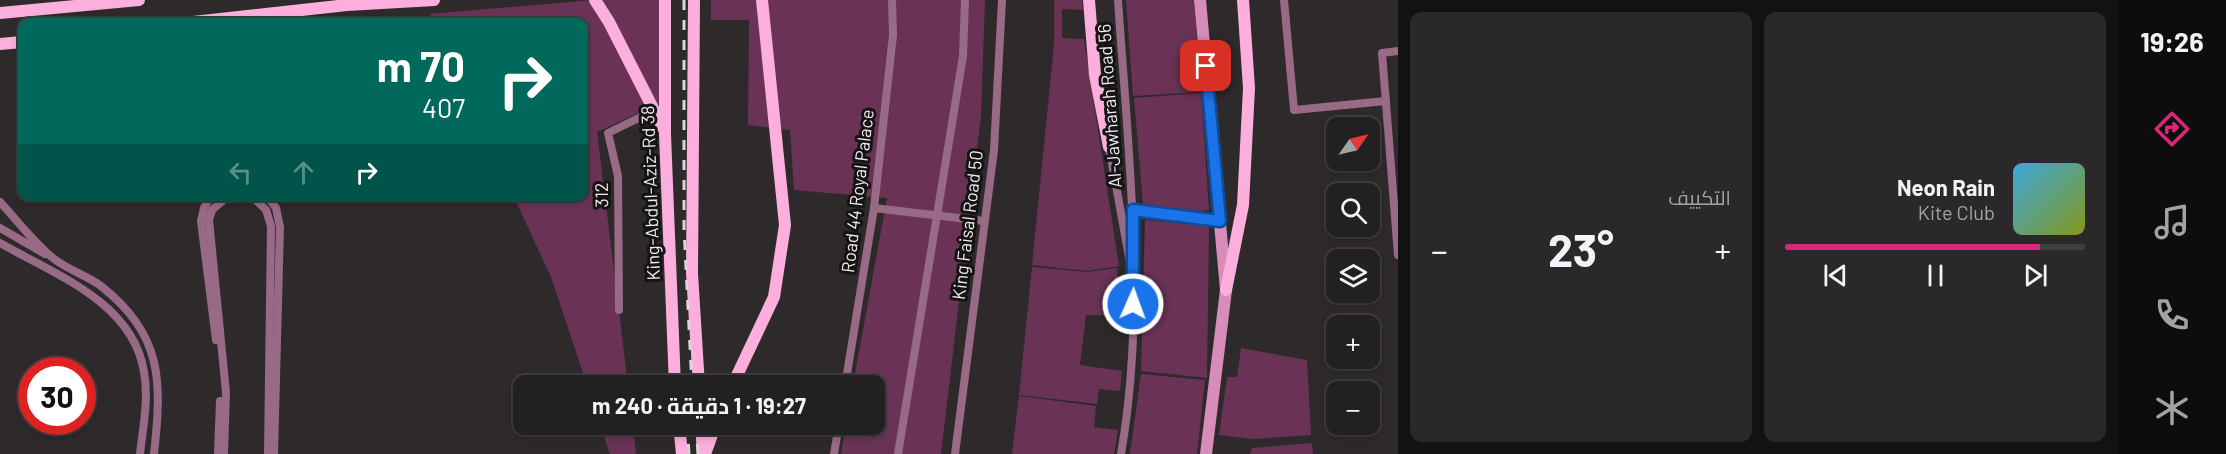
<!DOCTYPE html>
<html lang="ar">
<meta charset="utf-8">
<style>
body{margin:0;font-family:Barlow,Cairo,sans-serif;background:#2a282a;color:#f1f3f6;direction:rtl;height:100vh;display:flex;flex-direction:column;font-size:22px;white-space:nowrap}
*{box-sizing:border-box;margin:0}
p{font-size:20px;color:#a2a3a5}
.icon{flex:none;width:33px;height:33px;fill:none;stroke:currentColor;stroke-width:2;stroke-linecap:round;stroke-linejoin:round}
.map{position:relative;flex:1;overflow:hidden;direction:ltr}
.sheet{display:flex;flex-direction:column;gap:12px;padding:12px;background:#131212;width:720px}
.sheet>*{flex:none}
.guide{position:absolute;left:18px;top:18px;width:570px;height:183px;border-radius:12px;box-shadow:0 3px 9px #0003,0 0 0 2px #3f3e3f;direction:rtl;background:#00695c;color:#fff;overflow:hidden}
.needle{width:39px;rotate:56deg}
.buttons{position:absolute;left:1326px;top:117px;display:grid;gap:12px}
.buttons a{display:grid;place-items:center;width:54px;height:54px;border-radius:12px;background:#222021;box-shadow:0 3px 9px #0003,0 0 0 2px #3f3e3f;font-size:30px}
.speed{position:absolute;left:18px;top:357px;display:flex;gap:12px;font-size:30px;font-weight:700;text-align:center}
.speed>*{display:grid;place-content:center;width:78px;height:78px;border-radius:50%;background:#222021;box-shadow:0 3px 9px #0003,0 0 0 2px #3f3e3f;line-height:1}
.speed .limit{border:9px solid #d22;background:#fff;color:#111}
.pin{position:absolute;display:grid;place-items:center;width:51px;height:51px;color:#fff;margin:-26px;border-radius:12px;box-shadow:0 3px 9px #0006}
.me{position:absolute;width:66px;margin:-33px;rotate:2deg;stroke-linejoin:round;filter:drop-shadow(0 0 4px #0008)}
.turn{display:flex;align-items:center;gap:21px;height:126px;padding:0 24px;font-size:27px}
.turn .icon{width:78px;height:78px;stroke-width:2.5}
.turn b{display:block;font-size:42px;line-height:51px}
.lanes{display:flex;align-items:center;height:57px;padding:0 24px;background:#0003;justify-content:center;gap:30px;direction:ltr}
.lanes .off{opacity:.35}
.big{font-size:45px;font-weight:700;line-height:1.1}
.sheet .card{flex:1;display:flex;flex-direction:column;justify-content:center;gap:9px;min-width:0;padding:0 21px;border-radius:12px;background:#2a282a}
.song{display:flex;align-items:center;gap:18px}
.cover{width:72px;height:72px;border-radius:9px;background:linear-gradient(135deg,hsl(200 70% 55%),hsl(70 70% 35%))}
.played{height:6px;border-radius:3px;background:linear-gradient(90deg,#db2777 85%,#3f3e3f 85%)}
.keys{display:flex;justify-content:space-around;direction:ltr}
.heat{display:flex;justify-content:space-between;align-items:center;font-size:33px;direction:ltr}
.sheet .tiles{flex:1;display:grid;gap:12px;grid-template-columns:repeat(2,1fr)}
.trip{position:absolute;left:513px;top:375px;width:372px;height:60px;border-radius:12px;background:#222021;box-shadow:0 3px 9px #0003,0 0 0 2px #3f3e3f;font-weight:700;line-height:60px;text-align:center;direction:rtl}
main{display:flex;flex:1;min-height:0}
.tabs{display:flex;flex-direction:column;width:108px;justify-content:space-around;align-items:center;background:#0e0d0d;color:#a2a3a5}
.tabs .icon{width:42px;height:42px}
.tabs .on{color:#db2777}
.tabs b{font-size:27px;color:#f1f3f6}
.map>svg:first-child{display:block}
</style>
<main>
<nav class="tabs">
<b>19:26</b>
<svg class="icon on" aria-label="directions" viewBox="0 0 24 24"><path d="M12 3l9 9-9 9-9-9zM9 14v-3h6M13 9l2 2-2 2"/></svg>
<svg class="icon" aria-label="music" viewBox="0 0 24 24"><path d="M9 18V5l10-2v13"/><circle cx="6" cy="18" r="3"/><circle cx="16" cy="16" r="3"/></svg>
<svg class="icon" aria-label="phone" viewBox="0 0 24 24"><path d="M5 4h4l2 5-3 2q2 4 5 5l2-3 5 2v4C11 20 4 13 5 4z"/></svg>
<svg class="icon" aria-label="climate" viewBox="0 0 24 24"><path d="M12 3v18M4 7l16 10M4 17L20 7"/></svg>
</nav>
<section class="sheet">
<div class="tiles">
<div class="card">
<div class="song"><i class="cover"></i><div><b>Neon Rain</b><p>Kite Club</p></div></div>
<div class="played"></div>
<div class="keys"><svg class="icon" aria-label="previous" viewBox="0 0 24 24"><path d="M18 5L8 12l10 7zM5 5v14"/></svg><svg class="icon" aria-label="pause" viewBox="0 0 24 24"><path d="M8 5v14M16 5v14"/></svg><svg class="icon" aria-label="next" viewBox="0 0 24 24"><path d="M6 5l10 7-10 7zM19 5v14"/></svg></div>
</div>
<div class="card"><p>التكييف</p>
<div class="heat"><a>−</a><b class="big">23°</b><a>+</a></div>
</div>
</div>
</section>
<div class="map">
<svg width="1398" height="454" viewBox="0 0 1398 454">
<rect width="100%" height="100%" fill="#2e2a2c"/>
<g fill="#6a3356">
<path d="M 592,0 L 660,0 L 660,103 L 597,132 L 628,385 L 587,385 L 551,277 L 514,197 L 584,196 L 584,22 L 434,22 L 430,14 Z"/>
<path d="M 711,0 L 985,0 L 981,115 L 941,454 L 841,454 L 846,425 L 874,424 L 874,386 L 853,385 L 887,198 L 794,190 L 790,130 L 748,125 L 749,20 L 711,20 Z"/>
<path d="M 1054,0 L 1082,0 L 1083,10 L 1062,9 L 1062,38 L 1084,39 L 1119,266 L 1087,271 L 1032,265 L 1054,45 Z"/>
<path d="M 1126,0 L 1194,0 L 1201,92 L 1133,96 Z"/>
<path d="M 1201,93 L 1209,210 L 1192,212 L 1143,204 L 1134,98 Z"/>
<path d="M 1145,220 L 1209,226 L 1207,378 L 1141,371 Z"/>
<path d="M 1032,267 L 1087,272 L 1117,268 L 1122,315 L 1086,315 L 1080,365 L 1122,371 L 1120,391 L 1099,389 L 1097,404 L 1019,395 Z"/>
<path d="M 1241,348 L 1307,360 L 1311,435 L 1252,439 L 1219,435 L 1227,377 L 1237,377 Z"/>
<path d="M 1141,374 L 1205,380 L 1197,454 L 1130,454 Z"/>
<path d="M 1019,396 L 1096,406 L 1094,427 L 1118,430 L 1114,454 L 1012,454 Z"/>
<path d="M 600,425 L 633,425 L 636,454 L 610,454 Z"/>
<path d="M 1312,443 L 1313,454 L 1250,454 L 1252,448 Z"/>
</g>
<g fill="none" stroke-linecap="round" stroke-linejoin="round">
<g stroke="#996a85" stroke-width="8">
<path d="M 1118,0 C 1128,150 1147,305 1121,454"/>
<path d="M 1284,0 L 1294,110 L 1386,101"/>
<path d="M 1398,51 L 1382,53 L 1398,255"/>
<path d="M 1109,147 L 1129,257"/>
<path d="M 211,196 L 204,208 L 201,221 L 216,340"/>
<path d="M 252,196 L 266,210 L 271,226 L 268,454"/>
<path d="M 267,196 L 276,208 L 280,227 L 274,454"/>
<path d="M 0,202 C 17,220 38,248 57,261 C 71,271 88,276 101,286 C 163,335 162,381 154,454"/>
<path d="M 874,208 L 984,221"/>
<path d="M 1133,210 L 1220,221"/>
<path d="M 0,228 L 45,254"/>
<path d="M 0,243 C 54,274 133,302 144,372 C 149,399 143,427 140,454"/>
<path d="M 619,310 L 618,176 L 608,133 L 655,110"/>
<path d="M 845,386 L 874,208 L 893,35 L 892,0"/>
<path d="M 218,454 L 220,401"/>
<path d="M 224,454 L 226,392 L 209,220 L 212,210 L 228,196"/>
<path d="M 834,454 L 839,424"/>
<path d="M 898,454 L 963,56 L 965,0"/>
<path d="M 955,454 L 994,150 L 1002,0"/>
</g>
<path stroke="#d78cb9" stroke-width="12" d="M 1200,0 L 1226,290 L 1206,454"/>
<g stroke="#fcafdc" stroke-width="12">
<path d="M 595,0 L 609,22 L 663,128"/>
<path d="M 665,0 L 665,134 L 675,386"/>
<path d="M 694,0 L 692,273 L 699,386"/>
<path d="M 1089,0 L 1095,75 L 1109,147"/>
<path d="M 0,13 L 139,0"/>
<path d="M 193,22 L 347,5 L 434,0"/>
<path d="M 0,44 L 22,42"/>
<path d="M 1226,290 L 1243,205 L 1249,88 L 1243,0"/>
<path d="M 732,386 L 774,297 L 785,225 L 762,0"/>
<path d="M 679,424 L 682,454"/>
<path d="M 701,424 L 703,454"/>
<path d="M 705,454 L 716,424"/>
</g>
<g stroke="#dad7d9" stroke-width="3" stroke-dasharray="10 10" stroke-linecap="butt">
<path d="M 684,0 L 684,228 L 692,386"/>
<path d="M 687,424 L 689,454"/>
<path d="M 696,424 L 698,454"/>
</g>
</g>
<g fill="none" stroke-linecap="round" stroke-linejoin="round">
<g stroke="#114b97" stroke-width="15">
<path id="route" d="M 1133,304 L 1133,210 L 1220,221 L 1206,66"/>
</g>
<use href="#route" stroke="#1a73e8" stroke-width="10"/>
</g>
<g text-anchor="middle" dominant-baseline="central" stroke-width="6" stroke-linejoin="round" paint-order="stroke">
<g font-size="18" fill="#f0edef" stroke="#151314">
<text transform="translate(1109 106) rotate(-94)">Al-Jawharah Road 56</text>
<text transform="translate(857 191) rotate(-83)">Road 44 Royal Palace</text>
<text transform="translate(650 193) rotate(-92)">King-Abdul-Aziz-Rd 38</text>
<text transform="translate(601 195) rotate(-91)">312</text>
<text transform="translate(967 225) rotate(-83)">King Faisal Road 50</text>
</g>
</g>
</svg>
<div class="buttons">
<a><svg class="needle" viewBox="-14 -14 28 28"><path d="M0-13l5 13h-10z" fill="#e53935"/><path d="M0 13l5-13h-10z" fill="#a2a3a5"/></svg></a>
<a><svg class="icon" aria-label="search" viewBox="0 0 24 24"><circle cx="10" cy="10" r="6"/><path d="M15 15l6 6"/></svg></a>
<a><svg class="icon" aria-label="layers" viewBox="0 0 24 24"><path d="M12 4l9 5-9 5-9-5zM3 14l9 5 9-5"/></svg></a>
<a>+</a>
<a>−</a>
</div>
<div class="speed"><div class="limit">30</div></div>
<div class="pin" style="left:1206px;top:66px;background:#d93025"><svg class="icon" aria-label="arrive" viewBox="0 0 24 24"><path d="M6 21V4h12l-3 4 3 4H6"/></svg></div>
<svg class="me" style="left:1133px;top:304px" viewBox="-20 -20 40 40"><circle r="17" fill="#1a73e8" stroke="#fff" stroke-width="3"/><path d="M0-11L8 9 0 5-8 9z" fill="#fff"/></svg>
<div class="trip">19:27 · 1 دقيقة · 240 m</div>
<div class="guide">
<div class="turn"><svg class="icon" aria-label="right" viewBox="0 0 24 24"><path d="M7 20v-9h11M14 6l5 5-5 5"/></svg><div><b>70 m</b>407</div></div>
<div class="lanes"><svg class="icon off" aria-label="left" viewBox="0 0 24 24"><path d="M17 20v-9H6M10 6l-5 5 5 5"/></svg><svg class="icon off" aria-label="ahead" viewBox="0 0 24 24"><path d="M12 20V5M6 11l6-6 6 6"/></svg><svg class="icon" aria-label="right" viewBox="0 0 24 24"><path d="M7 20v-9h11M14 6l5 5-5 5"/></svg></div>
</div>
</div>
</main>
